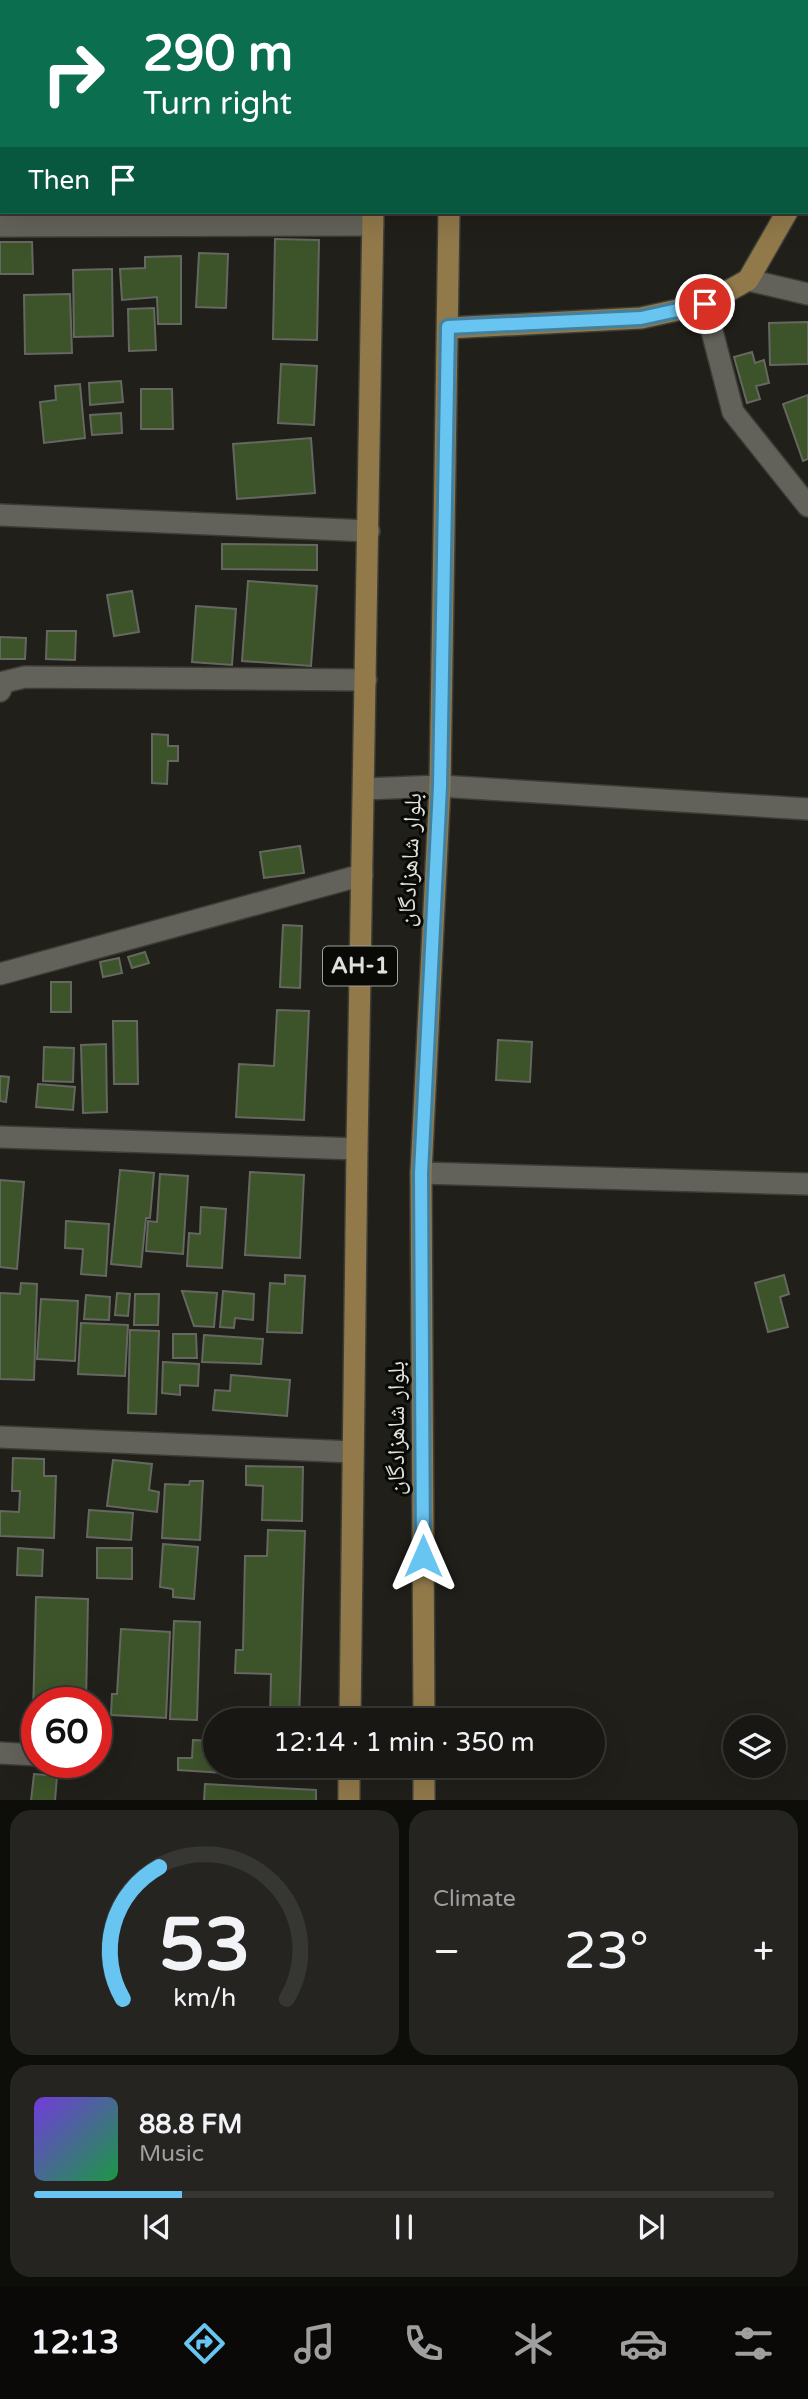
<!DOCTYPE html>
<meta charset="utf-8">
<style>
body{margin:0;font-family:"Varela Round","Noto Naskh Arabic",sans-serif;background:#252421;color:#f1f3f6;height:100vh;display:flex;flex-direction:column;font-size:26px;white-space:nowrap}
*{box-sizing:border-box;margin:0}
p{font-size:23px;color:#9f9fa0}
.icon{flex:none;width:38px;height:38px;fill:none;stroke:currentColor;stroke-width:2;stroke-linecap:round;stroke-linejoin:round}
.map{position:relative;height:1800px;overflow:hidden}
.side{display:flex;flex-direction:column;gap:10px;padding:10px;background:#0d0d0a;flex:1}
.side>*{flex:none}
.top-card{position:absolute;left:0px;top:0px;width:808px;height:214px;box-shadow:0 7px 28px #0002,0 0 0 2px #363633;background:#0b6e4f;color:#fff;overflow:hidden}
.controls{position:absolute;left:723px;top:1715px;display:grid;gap:14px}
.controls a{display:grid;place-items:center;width:63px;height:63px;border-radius:50%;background:#181713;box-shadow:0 7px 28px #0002,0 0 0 2px #363633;font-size:35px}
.speed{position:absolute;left:21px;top:1687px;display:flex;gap:14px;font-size:35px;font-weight:700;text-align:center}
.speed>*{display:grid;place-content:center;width:91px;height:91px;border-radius:50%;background:#181713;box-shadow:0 7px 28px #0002,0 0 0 2px #363633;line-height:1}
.speed .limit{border:10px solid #d22;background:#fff;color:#111}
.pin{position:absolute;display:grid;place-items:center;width:60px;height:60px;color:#fff;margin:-30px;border:4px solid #fff;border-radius:50%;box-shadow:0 2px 7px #0007}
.me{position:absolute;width:77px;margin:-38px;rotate:0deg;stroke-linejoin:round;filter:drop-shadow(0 0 5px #0008)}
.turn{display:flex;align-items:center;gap:24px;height:147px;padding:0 28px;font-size:32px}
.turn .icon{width:91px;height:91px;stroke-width:2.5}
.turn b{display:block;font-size:49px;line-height:60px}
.then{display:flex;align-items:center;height:66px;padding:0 28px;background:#0003;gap:14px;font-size:26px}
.big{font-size:52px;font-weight:600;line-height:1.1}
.side .widget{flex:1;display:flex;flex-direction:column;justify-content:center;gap:10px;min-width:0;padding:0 24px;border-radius:21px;background:#252421}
.side .dial{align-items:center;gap:0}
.dial svg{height:182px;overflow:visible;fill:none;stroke:#363633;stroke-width:7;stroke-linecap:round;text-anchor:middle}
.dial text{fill:#f1f3f6;stroke:none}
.song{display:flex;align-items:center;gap:21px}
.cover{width:84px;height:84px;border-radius:10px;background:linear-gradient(135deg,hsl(260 70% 55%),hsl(140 70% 35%))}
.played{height:7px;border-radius:4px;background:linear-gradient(90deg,#68c4f0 20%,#363633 20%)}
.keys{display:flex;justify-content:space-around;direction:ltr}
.heat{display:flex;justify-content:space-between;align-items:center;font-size:38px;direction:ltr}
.side .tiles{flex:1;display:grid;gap:10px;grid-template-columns:1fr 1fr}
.widget:last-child{grid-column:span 2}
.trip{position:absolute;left:203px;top:1708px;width:402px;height:70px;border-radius:35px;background:#181713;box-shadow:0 7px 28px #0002,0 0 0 2px #363633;font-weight:600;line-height:70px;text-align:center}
.dock{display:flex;height:112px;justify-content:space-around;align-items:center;background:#0a0908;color:#9f9fa0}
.dock .icon{width:49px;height:49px}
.dock .on{color:#68c4f0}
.dock b{font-size:32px;color:#f1f3f6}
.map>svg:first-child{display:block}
</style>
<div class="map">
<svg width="808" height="1801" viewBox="0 0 808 1801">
<rect width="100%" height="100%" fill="#201f19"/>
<g fill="#3d5329" stroke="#646861" stroke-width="2">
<path d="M 0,0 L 45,0 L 46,2 L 2,2 L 2,74 L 0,74 Z"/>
<path d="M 709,0 L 761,0 L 761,2 L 708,2 Z"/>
<path d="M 275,239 L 319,240 L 317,340 L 273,339 Z"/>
<path d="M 0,242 L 32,242 L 33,274 L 0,274 Z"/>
<path d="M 199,253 L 228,254 L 226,308 L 196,307 Z"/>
<path d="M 181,256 L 181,324 L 158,324 L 157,297 L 122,300 L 120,269 L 145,268 L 145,257 Z"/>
<path d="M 112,269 L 113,336 L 74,337 L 73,270 Z"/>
<path d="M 70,294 L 72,353 L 25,354 L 24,295 Z"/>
<path d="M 154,308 L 156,350 L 129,351 L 128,309 Z"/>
<path d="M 808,322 L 808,364 L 770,365 L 769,323 Z"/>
<path d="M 752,352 L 755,363 L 764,360 L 769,383 L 756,386 L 760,399 L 747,403 L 734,357 Z"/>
<path d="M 281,364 L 317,366 L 314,425 L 278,423 Z"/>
<path d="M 121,381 L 123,402 L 90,405 L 89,383 Z"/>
<path d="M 80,384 L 85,438 L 44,443 L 40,402 L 56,400 L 55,386 Z"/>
<path d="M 141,389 L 172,389 L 173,429 L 141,429 Z"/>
<path d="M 808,395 L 808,459 L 803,461 L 783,404 Z"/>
<path d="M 121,413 L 122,433 L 92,435 L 90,415 Z"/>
<path d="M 311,438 L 315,493 L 237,499 L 233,444 Z"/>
<path d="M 222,544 L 317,545 L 317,570 L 222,569 Z"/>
<path d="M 248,581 L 317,586 L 311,666 L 242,661 Z"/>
<path d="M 132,591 L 139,632 L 114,636 L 107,595 Z"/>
<path d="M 196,606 L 236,609 L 232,665 L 192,662 Z"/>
<path d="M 47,631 L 76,631 L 75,660 L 46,659 Z"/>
<path d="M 0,637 L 26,638 L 25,659 L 0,659 Z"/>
<path d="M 152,734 L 168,735 L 168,746 L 178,746 L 178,761 L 168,761 L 167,784 L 152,783 Z"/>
<path d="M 300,846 L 304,873 L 264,878 L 260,852 Z"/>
<path d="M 283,925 L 302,926 L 300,988 L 280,987 Z"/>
<path d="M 145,952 L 149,963 L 132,968 L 128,957 Z"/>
<path d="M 119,958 L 122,973 L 103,977 L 100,962 Z"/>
<rect x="51" y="982" width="20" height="30"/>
<path d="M 277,1010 L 309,1011 L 304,1120 L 236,1117 L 239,1064 L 274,1066 Z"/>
<path d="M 113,1021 L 137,1021 L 138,1084 L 114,1084 Z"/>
<path d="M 498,1040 L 532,1042 L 530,1082 L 496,1080 Z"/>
<path d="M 106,1044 L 107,1112 L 83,1113 L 81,1045 Z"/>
<path d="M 44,1047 L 74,1048 L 73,1082 L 43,1081 Z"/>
<path d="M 0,1076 L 9,1077 L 6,1102 L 0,1101 Z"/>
<path d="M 38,1084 L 75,1087 L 73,1110 L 36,1107 Z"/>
<path d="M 120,1170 L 154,1173 L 150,1218 L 146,1218 L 141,1267 L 111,1264 Z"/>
<path d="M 250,1172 L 304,1175 L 300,1258 L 245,1255 Z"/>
<path d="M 160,1174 L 188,1176 L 183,1254 L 146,1251 L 148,1221 L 157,1222 Z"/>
<path d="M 0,1180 L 24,1182 L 17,1269 L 0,1267 Z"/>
<path d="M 201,1207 L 226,1209 L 222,1268 L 187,1266 L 189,1233 L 200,1234 Z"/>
<path d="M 66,1221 L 109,1224 L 106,1276 L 81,1274 L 83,1249 L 65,1248 Z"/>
<path d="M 285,1275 L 305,1276 L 302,1333 L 267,1332 L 270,1283 L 285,1284 Z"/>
<path d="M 784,1275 L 789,1294 L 780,1297 L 788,1327 L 768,1332 L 755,1283 Z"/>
<path d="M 21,1283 L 37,1284 L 34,1380 L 0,1379 L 0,1293 L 20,1294 Z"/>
<path d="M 182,1291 L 217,1293 L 214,1327 L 194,1326 Z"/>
<path d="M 223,1291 L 254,1294 L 253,1320 L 235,1318 L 234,1328 L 220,1327 Z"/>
<path d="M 117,1293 L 130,1294 L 128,1316 L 115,1315 Z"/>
<path d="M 135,1294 L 159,1294 L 158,1325 L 134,1325 Z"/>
<path d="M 86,1295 L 110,1297 L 109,1320 L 84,1319 Z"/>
<path d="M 41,1299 L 78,1301 L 75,1361 L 37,1359 Z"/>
<path d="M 81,1323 L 128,1325 L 125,1376 L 78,1374 Z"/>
<path d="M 130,1330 L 159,1331 L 156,1414 L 128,1413 Z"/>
<path d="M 173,1334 L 196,1334 L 197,1358 L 173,1358 Z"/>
<path d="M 204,1335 L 263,1339 L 261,1364 L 202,1362 Z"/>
<path d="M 163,1362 L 199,1364 L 198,1386 L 180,1385 L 180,1395 L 162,1393 Z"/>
<path d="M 231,1375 L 290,1380 L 287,1416 L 213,1410 L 215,1390 L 230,1391 Z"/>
<path d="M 13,1458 L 44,1459 L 44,1476 L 56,1476 L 54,1538 L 0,1536 L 0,1511 L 19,1512 L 20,1491 L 12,1491 Z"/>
<path d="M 113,1460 L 152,1464 L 149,1490 L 159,1492 L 157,1512 L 107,1506 Z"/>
<path d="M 246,1466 L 303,1467 L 302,1521 L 262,1520 L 263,1486 L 246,1485 Z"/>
<path d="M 190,1481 L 203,1481 L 200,1540 L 162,1538 L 165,1484 L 189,1485 Z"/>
<path d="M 89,1510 L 133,1513 L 131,1540 L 87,1537 Z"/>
<path d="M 268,1530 L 305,1531 L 299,1720 L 270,1720 L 271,1674 L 235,1673 L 236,1650 L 243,1650 L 245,1556 L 267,1556 Z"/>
<path d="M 163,1544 L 198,1547 L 194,1599 L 173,1597 L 173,1589 L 160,1587 Z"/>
<path d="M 18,1548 L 43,1550 L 42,1576 L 17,1575 Z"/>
<path d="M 97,1548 L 132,1548 L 132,1579 L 97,1578 Z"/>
<path d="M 36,1597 L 88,1599 L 86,1703 L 37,1703 L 37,1716 L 33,1716 Z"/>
<path d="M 174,1621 L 200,1622 L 197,1720 L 170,1719 Z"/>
<path d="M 121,1629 L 170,1632 L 166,1718 L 111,1715 L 112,1694 L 117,1694 Z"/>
<path d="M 193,1740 L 215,1741 L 215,1766 L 254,1766 L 254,1775 L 178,1770 L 178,1758 L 192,1758 Z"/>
<path d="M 271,1766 L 304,1766 L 304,1779 L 271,1777 Z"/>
<path d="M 34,1774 L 57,1776 L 55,1801 L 31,1801 Z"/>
<path d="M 205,1784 L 316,1790 L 316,1801 L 204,1801 Z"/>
</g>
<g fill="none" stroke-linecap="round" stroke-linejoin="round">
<g stroke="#3d3d38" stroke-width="24">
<g id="minor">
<path d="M 0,226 L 373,225"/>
<path d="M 748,280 L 808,294"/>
<path d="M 705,304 L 733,412 L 808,506"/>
<path d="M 0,515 L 369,531"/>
<path d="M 0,691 L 4,682 L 25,677 L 366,680"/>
<path d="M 364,789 L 440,786 L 808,809"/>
<path d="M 0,974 L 362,875"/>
<path d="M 0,1137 L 357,1149"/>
<path d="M 421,1173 L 808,1184"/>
<path d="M 0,1437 L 353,1452"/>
<path d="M 0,1753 L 37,1755"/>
</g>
</g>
<g stroke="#3d3d38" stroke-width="24">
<g id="major">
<path d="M 379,2 L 379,0"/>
<path d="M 450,2 L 450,0"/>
<path d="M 807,149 L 808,145"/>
<path d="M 448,328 L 641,318 L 705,304 L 748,280 L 787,212"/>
<path d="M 350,1720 L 357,1149 L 373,212"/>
<path d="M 424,1720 L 421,1173 L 440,786 L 449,212"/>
<path d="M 424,1766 L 424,1801"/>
<path d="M 349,1801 L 349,1766"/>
</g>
</g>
<use href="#minor" stroke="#63625a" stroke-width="21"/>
<use href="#major" stroke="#91794a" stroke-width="21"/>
</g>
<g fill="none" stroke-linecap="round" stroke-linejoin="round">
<g stroke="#447f9c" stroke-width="18">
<path id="route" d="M 423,1556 L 421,1173 L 440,786 L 448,327 L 641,318 L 705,304"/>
</g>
<use href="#route" stroke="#68c4f0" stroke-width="12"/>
</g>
<g text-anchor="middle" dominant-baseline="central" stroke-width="6" stroke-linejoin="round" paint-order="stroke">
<rect fill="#090906" stroke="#a0a09c" stroke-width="2" x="323" y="946.5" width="74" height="39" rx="5"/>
<g font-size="23" font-weight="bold" fill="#e0e0dc">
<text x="360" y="966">AH-1</text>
</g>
<g font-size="24" fill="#e0e0dc" stroke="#090906">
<text transform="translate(410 860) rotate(-87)">بلوار شاهزادگان</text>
<text transform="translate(396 1428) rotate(-90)">بلوار شاهزادگان</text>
</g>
</g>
</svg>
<div class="controls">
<a><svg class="icon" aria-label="layers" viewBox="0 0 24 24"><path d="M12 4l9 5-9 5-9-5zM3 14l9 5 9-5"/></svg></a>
</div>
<div class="speed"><div class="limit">60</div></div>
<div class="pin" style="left:705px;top:304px;background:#d93025"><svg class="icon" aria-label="arrive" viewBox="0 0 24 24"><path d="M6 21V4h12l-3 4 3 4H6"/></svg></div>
<svg class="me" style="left:423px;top:1556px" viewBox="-20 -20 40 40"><path d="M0-17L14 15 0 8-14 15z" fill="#68c4f0" stroke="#fff" stroke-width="4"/></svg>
<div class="trip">12:14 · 1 min · 350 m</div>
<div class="top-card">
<div class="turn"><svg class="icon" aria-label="right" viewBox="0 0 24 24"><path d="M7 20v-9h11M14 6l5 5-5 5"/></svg><div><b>290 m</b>Turn right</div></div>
<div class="then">Then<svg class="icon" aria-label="arrive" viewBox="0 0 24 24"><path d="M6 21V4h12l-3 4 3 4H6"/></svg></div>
</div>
</div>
<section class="side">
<div class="tiles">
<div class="widget dial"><svg viewBox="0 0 100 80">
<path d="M14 69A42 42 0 1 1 86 69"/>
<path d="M14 69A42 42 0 0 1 30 11" stroke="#68c4f0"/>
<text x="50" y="56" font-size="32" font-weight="700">53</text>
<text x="50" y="72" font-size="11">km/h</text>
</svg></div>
<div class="widget"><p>Climate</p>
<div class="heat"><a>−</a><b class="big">23°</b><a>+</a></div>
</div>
<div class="widget">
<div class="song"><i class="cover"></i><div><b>88.8 FM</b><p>Music</p></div></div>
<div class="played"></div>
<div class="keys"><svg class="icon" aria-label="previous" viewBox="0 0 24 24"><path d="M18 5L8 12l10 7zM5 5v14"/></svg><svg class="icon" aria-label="pause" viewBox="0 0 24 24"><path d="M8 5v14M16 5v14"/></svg><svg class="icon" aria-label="next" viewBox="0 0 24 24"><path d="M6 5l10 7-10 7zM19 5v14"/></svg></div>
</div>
</div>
</section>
<nav class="dock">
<b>12:13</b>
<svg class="icon on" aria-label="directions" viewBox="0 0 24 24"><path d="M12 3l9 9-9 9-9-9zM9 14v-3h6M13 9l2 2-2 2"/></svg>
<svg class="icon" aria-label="music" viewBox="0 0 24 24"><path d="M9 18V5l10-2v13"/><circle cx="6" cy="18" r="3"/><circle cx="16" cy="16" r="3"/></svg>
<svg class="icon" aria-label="phone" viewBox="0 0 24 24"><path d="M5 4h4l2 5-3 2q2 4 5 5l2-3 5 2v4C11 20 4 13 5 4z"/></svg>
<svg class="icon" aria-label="climate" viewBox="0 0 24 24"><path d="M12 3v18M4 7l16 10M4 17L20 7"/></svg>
<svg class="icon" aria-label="car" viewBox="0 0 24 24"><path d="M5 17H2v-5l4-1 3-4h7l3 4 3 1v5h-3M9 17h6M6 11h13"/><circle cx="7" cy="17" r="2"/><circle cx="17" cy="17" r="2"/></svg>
<svg class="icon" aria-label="filters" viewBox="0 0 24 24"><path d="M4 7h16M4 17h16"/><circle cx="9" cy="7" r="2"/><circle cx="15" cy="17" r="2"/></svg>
</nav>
